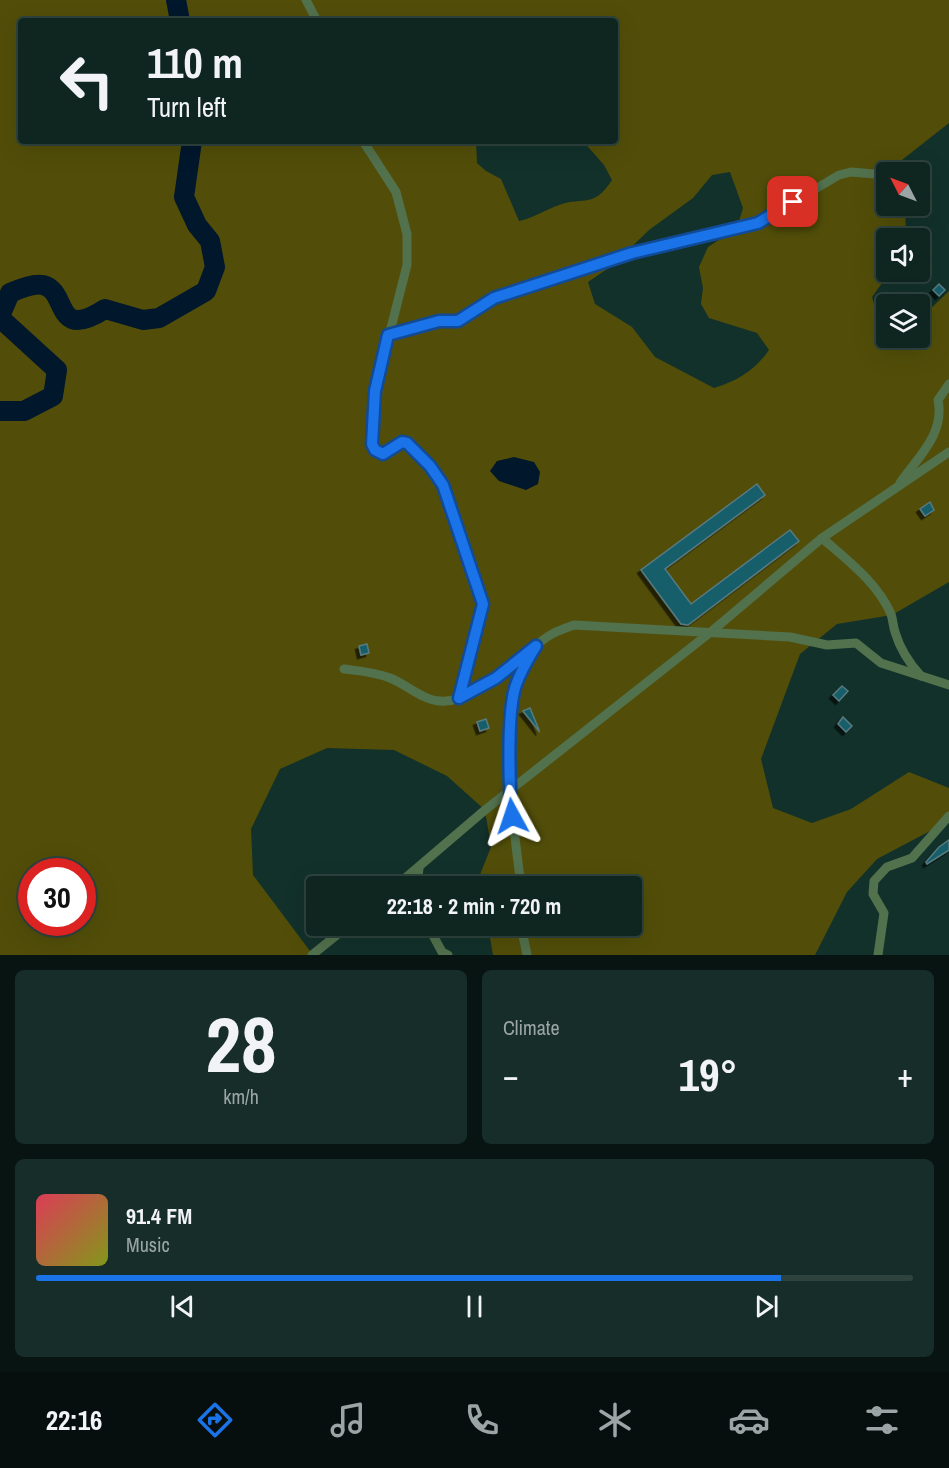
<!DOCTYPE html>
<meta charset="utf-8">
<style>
body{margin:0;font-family:"Archivo Narrow",sans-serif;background:#172d29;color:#f1f3f6;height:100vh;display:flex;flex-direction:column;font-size:22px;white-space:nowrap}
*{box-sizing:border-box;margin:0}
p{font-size:20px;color:#9ba5a5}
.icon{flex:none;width:33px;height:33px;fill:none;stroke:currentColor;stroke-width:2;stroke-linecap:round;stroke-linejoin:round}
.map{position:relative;height:955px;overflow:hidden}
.drawer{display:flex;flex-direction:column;gap:15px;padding:15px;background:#081412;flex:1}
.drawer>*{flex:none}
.top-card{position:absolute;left:18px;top:18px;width:600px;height:126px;border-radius:6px;box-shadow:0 6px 24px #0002,0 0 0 2px #2e423e;background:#0e2520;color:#f1f3f6;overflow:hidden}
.needle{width:39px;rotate:312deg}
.tools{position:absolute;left:876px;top:162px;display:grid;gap:12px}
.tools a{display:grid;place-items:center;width:54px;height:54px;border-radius:6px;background:#0e2520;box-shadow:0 6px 24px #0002,0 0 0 2px #2e423e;font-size:30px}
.speed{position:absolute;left:18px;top:858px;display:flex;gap:12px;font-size:30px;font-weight:700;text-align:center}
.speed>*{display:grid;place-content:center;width:78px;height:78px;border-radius:50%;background:#0e2520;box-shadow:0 6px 24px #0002,0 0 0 2px #2e423e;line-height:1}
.speed .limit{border:9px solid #d22;background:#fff;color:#111}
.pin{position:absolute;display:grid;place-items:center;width:51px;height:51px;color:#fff;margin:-26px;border-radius:12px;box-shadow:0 3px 9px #0006}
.me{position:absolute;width:66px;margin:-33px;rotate:355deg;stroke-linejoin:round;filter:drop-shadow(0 0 4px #0008)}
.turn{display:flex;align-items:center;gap:21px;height:126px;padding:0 30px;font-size:27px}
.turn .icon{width:78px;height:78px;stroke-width:2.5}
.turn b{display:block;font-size:42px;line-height:51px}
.big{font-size:45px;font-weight:800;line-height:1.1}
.drawer .widget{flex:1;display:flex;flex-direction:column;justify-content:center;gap:9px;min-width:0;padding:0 21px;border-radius:9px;background:#172d29}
.drawer .dial{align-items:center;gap:0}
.dial b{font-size:78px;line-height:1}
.song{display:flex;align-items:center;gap:18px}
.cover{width:72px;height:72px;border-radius:9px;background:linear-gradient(135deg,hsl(350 70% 55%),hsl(70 70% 35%))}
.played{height:6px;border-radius:3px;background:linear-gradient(90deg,#1a73e8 85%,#2e423e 85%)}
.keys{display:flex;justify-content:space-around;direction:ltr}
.heat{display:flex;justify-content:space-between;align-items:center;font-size:33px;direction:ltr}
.drawer .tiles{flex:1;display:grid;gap:15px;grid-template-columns:1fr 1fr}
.widget:last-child{grid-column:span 2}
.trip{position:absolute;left:306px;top:876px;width:336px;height:60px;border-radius:6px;background:#0e2520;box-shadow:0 6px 24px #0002,0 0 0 2px #2e423e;font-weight:800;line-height:60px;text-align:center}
.menu{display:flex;height:96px;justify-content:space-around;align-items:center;background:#060f0d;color:#9ba5a5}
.menu .icon{width:42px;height:42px}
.menu .on{color:#1a73e8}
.menu b{font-size:27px;color:#f1f3f6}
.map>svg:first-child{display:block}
</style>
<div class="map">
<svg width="949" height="955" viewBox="0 0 949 955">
<defs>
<filter id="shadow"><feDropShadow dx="-3.5" dy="3.5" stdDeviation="0" flood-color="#0009"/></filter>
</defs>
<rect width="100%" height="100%" fill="#12312a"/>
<path fill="#524e09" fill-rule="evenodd" d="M 0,0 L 949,0 L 949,123 L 893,167 L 892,172 L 886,172 L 886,206 L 905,206 L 906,238 L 886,238 L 886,272 L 890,272 L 872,297 L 874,304 L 886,312 L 886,338 L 920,338 L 920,313 L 927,312 L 949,291 L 949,582 L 892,615 L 837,624 L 800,654 L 761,759 L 773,808 L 812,823 L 851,809 L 909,772 L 949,788 L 949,821 L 877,859 L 847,892 L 815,955 L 493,955 L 488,926 L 632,926 L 632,886 L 481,886 L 479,877 L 491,847 L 485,810 L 447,776 L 394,750 L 327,748 L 280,769 L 251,829 L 253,875 L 313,955 L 0,955 ZM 21,21 L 615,21 L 615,141 L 583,141 L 604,165 L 612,180 C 593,209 585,196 559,205 C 545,210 533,218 519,221 L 501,179 L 486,171 L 477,163 L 476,141 L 21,141 ZM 730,172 L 743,208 L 737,228 L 708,247 L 699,267 L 703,288 L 701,304 L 709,318 L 757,333 L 769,350 C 755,370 738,381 714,388 L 655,357 L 632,327 L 595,304 L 588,282 L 613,265 L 649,230 L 693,198 L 712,175 ZM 32,872 L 82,872 L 82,922 L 32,922 Z"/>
<path fill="#00172c" d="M 514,457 L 534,462 L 540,472 L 538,484 L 526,490 L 499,481 L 490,471 L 497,461 Z"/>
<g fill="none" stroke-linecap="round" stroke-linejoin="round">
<g stroke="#00172c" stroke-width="20">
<path d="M 176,0 L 180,21"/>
<path d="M 0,316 L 10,293 C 19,289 33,283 43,285 C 69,291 53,342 105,309 L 143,320 L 159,318 L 206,291 L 215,267 L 210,241 L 197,225 L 184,197 L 192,141"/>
<path d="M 0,318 L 57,370 L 53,396 L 24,411 L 0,411"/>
</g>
</g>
<g fill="#135e6a" stroke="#587a80" stroke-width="1.5" filter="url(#shadow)">
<path d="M 780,188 L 785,195 L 777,201 L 772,194 Z"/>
<path d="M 939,284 L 945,290 L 939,296 L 933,290 Z"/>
<path d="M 757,484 L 765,495 L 665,569 L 691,604 L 790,530 L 799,541 L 688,625 L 681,624 L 641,570 Z"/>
<path d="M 930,502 L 934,510 L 925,516 L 920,509 Z"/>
<path d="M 367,644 L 369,653 L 361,655 L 359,646 Z"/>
<path d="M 842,686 L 848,691 L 839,701 L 833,695 Z"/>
<path d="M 530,708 L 539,730 L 539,731 L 523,711 Z"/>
<path d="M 843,717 L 852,726 L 846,732 L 838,724 Z"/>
<path d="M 486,719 L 489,728 L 480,731 L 477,722 Z"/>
<path d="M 949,840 L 949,850 L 927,864 L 926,862 L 939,847 Z"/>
</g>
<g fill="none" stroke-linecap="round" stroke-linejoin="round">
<g stroke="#52714d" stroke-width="9">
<path d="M 306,0 L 317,21"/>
<path d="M 363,141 L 396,192 L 407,234 L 407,265 L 375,391 L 372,444 L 375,450 L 383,454 L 402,442 L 407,443 L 430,466 L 443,485 L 483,604 L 459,698"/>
<path d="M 388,335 L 439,321 L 458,321 L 494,298 L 632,253 L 758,223 L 839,175 L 851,172 L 886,175"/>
<path d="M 900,483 C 918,457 945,434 938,400 L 949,384"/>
<path d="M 822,538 C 847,560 877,582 891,614 C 893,620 893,626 895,632 C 900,649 909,663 921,676"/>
<path d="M 344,669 C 360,671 375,672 390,678 C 406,684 422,700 440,701 C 471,704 509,667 532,650"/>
<path d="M 396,886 L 485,810 L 712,631 L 822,538 L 949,452"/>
<path d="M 417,886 L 419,868"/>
<path d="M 521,886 C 513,821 494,703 535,648 C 545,635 560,630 574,625 L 790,637 L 827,645 L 856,643 L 881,663 L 949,685"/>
<path d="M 428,926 L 442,952 L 448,955"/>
<path d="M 521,926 L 527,955"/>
<path d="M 312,955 L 348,926"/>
<path d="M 878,955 L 884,913 L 873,894 L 874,881 L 887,867 L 912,858 L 949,816"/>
</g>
</g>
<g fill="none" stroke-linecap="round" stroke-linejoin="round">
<g stroke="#114b97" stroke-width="15">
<path id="route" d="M 512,816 C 509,786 507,716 515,688 C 519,674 528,659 536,646 L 496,678 L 459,698 L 483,604 L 443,485 L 430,466 L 407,443 L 402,442 L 383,454 L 375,450 L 372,444 L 375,391 L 388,335 L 439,321 L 458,321 L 494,298 L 632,253 L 758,223 L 793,202"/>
</g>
<use href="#route" stroke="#1a73e8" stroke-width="10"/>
</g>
</svg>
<div class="tools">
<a><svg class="needle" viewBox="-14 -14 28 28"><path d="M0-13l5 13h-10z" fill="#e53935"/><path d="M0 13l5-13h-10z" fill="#9ba5a5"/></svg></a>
<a><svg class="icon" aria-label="sound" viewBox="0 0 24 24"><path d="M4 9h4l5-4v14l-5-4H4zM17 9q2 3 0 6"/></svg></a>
<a><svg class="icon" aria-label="layers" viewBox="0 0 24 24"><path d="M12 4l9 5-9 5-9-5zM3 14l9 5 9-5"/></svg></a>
</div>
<div class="speed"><div class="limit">30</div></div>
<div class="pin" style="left:793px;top:202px;background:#d93025"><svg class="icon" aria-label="arrive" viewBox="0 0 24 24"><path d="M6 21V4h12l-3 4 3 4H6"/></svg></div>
<svg class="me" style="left:512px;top:816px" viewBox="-20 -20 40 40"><path d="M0-17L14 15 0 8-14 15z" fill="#1a73e8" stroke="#fff" stroke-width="4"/></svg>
<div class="trip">22:18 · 2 min · 720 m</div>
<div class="top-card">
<div class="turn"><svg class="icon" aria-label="left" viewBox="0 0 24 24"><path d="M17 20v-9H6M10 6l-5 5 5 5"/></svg><div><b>110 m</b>Turn left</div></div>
</div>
</div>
<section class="drawer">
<div class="tiles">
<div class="widget dial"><b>28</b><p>km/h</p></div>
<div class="widget"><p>Climate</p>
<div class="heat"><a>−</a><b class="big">19°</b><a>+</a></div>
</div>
<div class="widget">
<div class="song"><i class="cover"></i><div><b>91.4 FM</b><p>Music</p></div></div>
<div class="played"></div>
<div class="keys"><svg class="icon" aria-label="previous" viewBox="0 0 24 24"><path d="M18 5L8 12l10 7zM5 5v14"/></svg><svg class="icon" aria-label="pause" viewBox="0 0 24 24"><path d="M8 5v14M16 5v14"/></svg><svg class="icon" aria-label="next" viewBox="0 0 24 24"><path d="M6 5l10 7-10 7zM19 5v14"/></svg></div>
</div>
</div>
</section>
<nav class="menu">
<b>22:16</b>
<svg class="icon on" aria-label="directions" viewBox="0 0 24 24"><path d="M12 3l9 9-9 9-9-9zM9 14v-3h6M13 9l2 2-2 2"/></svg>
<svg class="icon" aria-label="music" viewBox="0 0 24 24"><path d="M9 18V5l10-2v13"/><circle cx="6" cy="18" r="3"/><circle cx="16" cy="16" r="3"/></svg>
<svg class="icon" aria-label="phone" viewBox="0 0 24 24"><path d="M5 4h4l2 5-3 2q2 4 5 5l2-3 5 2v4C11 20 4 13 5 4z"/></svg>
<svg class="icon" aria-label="climate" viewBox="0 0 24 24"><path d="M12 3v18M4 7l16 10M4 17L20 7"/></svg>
<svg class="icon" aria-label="car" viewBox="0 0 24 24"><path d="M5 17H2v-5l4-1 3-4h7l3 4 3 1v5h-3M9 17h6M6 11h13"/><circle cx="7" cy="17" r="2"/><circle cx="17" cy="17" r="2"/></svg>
<svg class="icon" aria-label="filters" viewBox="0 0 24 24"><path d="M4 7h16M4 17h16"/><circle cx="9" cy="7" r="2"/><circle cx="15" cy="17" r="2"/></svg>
</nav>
